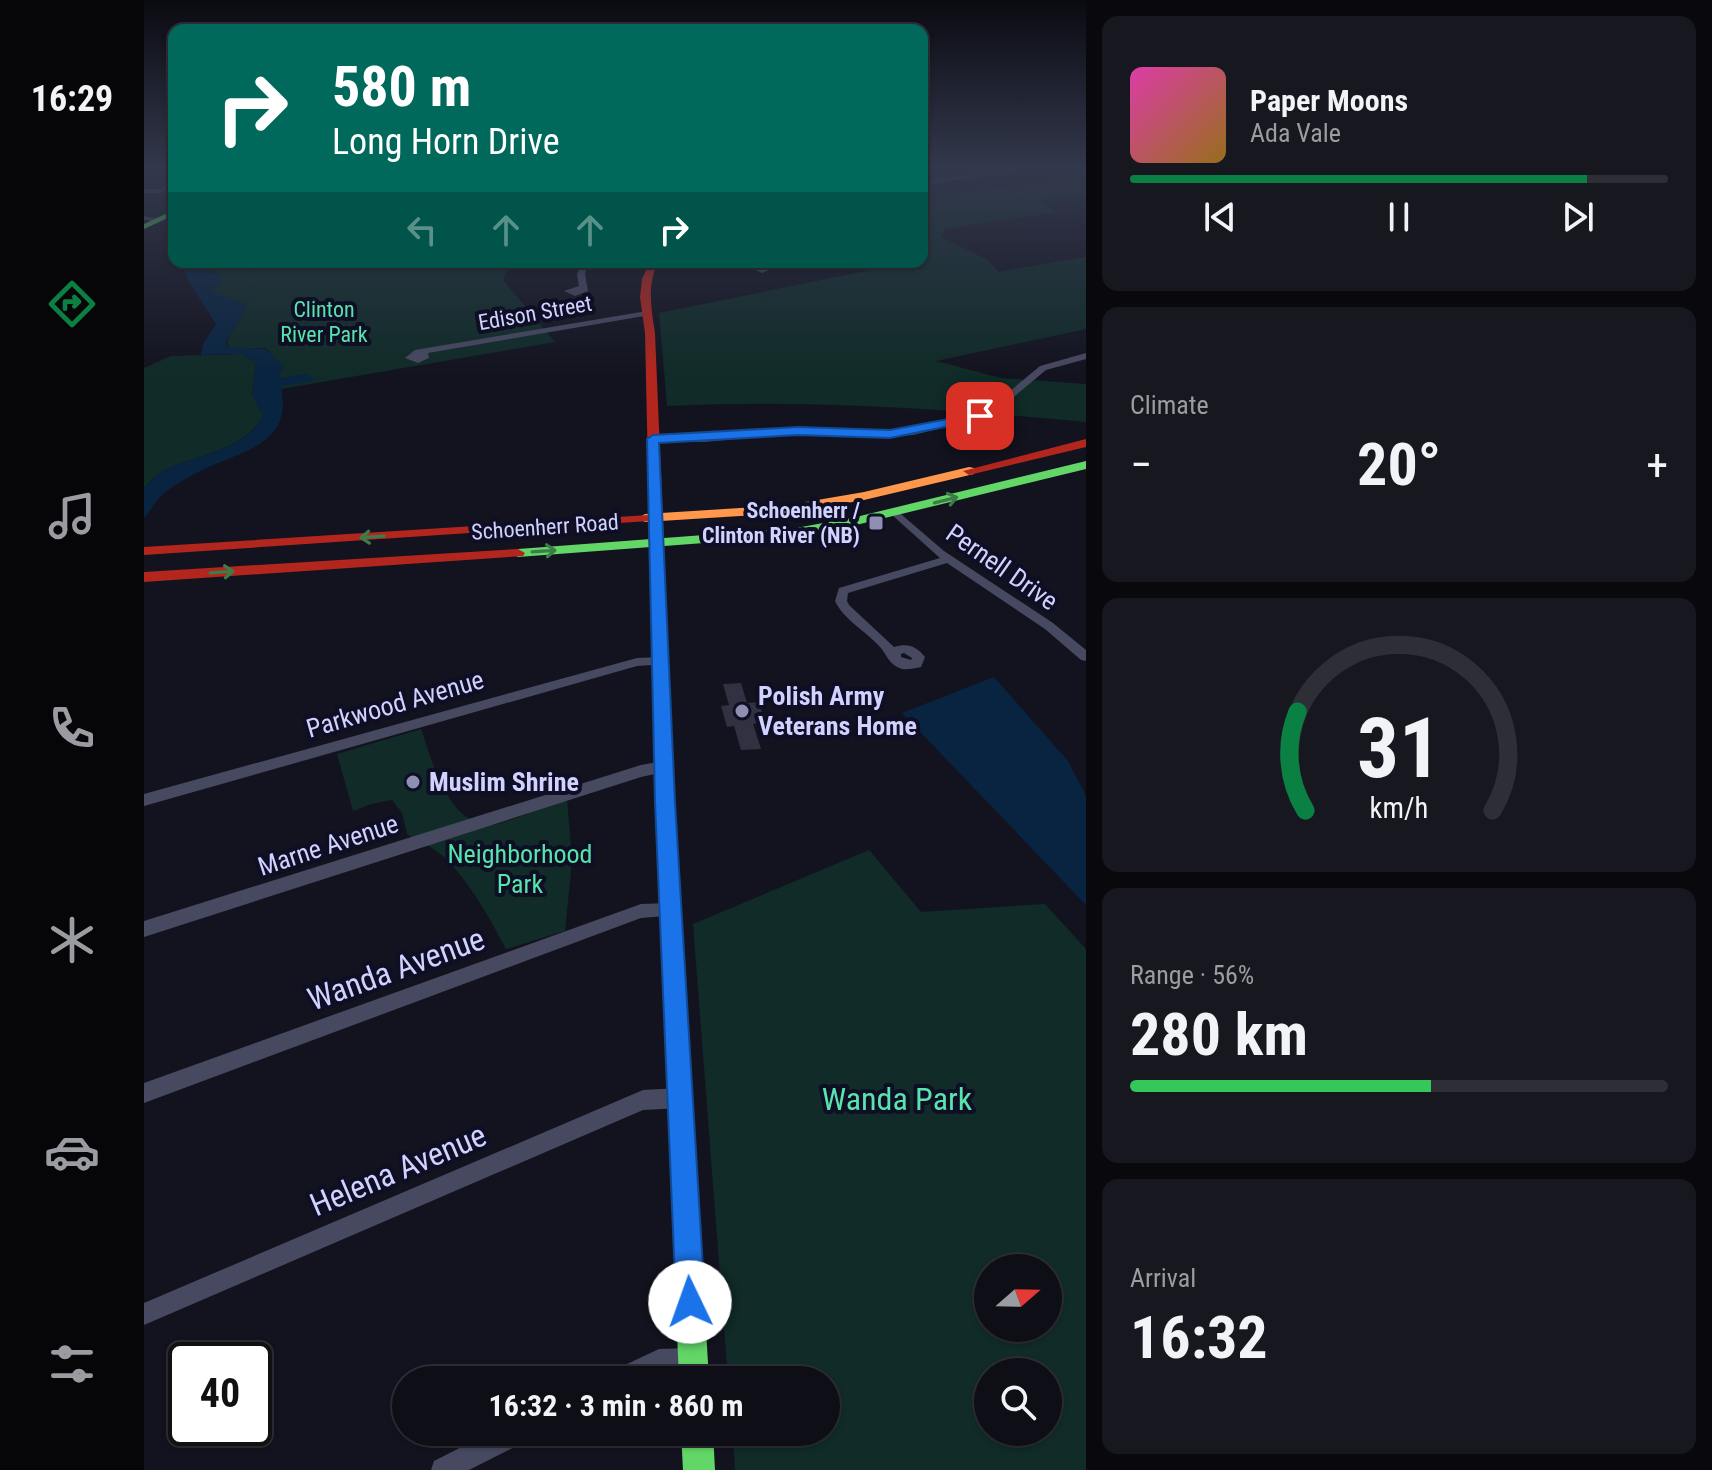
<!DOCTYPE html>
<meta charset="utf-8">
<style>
body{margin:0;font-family:"Roboto Condensed",sans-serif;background:#171720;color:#f1f3f6;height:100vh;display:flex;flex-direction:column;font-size:30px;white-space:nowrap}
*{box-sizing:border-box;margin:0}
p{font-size:26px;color:#9b9ca1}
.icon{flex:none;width:44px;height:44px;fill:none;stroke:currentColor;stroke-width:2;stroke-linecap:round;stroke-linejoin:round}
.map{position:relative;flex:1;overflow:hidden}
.sheet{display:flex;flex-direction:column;gap:16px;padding:16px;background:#08080d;width:626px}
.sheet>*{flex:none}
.guide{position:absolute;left:24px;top:24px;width:760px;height:244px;border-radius:16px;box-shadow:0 2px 6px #0004,0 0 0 2px #2e2e36;background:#00695c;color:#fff;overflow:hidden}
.needle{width:52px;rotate:70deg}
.buttons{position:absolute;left:830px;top:1254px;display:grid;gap:16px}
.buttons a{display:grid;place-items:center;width:88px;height:88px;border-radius:50%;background:#0e0e17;box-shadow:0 2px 6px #0004,0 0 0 2px #2e2e36;font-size:40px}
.speed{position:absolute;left:24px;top:1342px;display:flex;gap:16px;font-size:40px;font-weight:700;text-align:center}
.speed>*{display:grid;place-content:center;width:104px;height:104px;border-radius:50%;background:#0e0e17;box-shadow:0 2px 6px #0004,0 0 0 2px #2e2e36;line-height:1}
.speed .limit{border:4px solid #111;border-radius:12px;background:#fff;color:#111}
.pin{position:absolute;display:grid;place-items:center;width:68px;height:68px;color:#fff;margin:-34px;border-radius:16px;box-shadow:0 4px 12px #0006}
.me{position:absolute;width:88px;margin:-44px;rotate:357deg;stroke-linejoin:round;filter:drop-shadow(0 0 6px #0008)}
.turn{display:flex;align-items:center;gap:28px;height:168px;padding:0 32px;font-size:36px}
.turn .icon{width:104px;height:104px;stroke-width:2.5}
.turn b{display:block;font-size:56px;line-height:68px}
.lanes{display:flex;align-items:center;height:76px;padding:0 32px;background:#0003;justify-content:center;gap:40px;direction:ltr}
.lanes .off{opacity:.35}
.big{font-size:60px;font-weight:700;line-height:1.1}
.sheet .card{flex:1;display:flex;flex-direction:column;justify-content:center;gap:12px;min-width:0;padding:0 28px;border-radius:16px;background:#171720}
.sheet .dial{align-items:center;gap:0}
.dial svg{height:208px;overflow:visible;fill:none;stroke:#2e2e36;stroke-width:7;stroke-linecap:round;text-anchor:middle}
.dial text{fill:#f1f3f6;stroke:none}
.song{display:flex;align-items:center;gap:24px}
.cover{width:96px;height:96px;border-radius:12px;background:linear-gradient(135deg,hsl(320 70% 55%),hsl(40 70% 35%))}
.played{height:8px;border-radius:4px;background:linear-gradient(90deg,#0b8043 85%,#2e2e36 85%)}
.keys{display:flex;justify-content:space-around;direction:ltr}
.heat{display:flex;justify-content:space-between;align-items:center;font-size:44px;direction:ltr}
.charge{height:12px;border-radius:6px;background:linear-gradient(90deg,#34c759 56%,#2e2e36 0)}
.trip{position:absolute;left:248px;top:1366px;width:448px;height:80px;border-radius:40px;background:#0e0e17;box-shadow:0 2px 6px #0004,0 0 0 2px #2e2e36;font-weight:700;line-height:80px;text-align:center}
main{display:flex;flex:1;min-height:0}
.dock{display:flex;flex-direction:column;width:144px;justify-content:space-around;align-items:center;background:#060609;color:#9b9ca1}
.dock .icon{width:56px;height:56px}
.dock .on{color:#0b8043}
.dock b{font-size:36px;color:#f1f3f6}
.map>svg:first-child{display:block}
</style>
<main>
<nav class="dock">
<b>16:29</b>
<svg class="icon on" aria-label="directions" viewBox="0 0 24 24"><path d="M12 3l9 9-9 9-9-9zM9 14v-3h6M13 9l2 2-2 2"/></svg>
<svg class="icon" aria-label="music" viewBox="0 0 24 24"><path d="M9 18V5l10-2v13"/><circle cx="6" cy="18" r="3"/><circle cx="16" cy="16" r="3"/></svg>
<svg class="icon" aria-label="phone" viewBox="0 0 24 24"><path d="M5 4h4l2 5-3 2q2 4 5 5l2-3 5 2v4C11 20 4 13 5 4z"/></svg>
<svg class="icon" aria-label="climate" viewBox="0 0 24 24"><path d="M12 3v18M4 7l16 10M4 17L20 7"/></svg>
<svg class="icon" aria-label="car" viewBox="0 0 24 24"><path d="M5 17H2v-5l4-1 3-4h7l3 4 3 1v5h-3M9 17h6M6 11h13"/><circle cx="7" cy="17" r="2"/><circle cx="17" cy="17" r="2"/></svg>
<svg class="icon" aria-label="filters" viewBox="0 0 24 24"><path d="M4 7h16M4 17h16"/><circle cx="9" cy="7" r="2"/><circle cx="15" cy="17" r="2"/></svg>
</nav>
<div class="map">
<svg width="942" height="1470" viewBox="0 0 942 1470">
<rect width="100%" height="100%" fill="#13131f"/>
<g fill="#102b28" fill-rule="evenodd">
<path d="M 942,178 L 942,201 L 931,196 L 896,201 L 912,212 L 801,229 L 797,237 L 844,260 L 855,272 L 942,257 L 942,329 L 792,361 L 857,378 L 942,384 L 942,422 C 803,409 662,399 523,406 L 515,313 L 737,268 L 746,263 L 738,262 L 778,262 L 780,197 Z"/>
<path d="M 116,262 L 367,262 L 359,280 L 411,342 L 137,389 L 134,375 L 139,368 L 122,348 L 85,348 L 83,341 L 102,305 L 65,291 L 76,283 L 75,275 L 61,266 L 85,270 Z"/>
<path d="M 97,354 L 112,363 L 108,394 L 119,416 C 101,451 52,454 19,471 C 12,475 6,482 0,488 L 0,368 L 27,356 Z"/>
<path d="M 277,729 C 288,760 303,824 346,825 C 360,825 407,804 423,798 L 428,861 L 421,931 L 362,949 C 345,917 327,884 301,858 C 291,848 276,842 263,834 L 258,813 L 248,800 L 227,804 L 209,811 L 193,754 Z"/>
<path d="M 725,850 L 777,912 L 901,904 L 942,949 L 942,1470 L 591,1470 L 589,1432 L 682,1432 L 682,1380 L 584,1380 L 549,924 ZM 844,1268 L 904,1268 L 904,1328 L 844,1328 ZM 844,1372 L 904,1372 L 904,1432 L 844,1432 Z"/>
</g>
<g fill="#092440">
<path d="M 116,262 L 85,270 L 62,267 L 75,276 L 76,283 L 66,291 L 102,304 L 99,315 L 82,341 L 84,347 L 122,349 L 140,368 L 134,375 C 157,451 93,448 45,477 C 36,482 22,490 15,498 C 9,505 6,512 0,518 L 0,488 C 6,482 12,475 19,471 C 51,454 102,451 119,416 L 108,394 L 112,363 L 97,354 L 57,355 L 59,344 L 72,324 L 45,282 L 37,263 Z"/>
<path d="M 850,677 L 924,761 L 942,796 L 942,905 L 758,713 Z"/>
</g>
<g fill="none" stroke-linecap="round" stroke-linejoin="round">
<path fill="#092440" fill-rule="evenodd" d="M 162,374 L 169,378 L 167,381 L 140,386 L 121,394 L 114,390 L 131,379 Z"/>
</g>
<path fill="#313141" d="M 597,683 L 603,703 L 615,702 L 621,723 L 609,724 L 617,749 L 597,750 L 590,726 L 583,727 L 577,706 L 585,705 L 579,684 Z"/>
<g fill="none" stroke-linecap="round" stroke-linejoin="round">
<g fill="#474960" fill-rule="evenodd">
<path d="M 871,169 L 887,169 L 778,185 L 778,181 Z"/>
<path d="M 30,183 L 30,187 L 16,193 L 0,193 L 0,189 L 15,189 Z"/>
<path d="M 0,216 L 18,220 L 15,222 L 0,220 Z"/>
<path d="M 438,262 L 444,262 L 441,274 L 444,291 L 431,296 L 420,291 L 435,286 L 433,274 Z"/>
<path d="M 616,263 L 628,267 L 630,268 L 618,273 L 610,269 L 610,267 Z"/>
<path d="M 503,311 L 506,311 L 506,315 L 284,353 L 285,358 L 274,363 L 261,358 L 271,350 Z"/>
<path d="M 942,353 L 942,359 L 902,370 L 847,416 L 769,435 L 736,437 L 644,434 L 560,442 L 509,442 L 504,439 L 509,436 L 560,436 L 644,428 L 736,431 L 769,429 L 841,412 L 896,366 Z"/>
<path d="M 751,509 L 800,551 L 909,623 L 942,650 L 942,661 L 937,660 L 901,629 L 803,563 L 704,593 L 703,601 L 705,605 L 750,647 C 764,643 772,646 781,657 L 777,667 C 771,668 764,670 758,669 C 745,665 743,655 736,647 C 722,631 700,620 691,601 L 695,588 L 796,558 L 747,514 L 747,510 ZM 760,653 L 768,658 L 767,660 L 757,657 L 757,654 Z"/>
<path d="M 517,657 L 522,658 L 523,661 L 522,664 L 493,666 L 0,806 L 0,794 L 493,658 Z"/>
<path d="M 520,761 L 525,763 L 527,767 L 525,771 L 497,777 L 0,937 L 0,921 L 497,765 Z"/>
<path d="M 527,903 L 533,905 L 535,910 L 533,915 L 497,918 L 0,1103 L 0,1083 L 497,904 Z"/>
<path d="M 537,1088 L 544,1091 L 547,1098 L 544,1105 L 537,1108 L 499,1110 L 0,1325 L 0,1303 L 499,1090 Z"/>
<path d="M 549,1348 L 557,1352 L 561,1360 L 557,1368 L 549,1372 L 516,1373 L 500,1380 L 462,1380 L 466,1372 L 515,1349 Z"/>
<path d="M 347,1432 L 385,1432 L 382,1441 L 325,1470 L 287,1470 L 290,1461 Z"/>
</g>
<g fill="#63d668" fill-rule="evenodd">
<path d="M 30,210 L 30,215 L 0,229 L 0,224 Z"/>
<path d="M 942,461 L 942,469 L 712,525 L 652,536 L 374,557 L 367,553 L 374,549 L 652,528 L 712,517 Z"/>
<path d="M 521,798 L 528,801 L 531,806 L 565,1380 L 535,1380 L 511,806 L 514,801 Z"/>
<path d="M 537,1432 L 569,1432 L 571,1470 L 539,1470 Z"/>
</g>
<path fill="#ff974d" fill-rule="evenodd" d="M 825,467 L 830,468 L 830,474 L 720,500 L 644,513 L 501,522 L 494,518 L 501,514 L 644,505 L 720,492 Z"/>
<g fill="#b3261e" fill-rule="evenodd">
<path d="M 506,262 L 514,262 C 503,285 507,308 511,333 L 531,806 L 528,811 L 521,814 L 514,811 L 511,806 L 505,521 L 0,555 L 0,547 L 505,515 L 501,333 L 496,297 L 498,279 Z"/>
<path d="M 942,439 L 942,447 L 825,475 L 819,471 Z"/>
<path d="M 374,549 L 381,553 L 379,556 L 0,582 L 0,572 Z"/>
</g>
</g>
<defs><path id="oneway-shaft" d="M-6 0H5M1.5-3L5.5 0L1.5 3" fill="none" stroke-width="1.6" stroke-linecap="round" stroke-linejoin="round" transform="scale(2)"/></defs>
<g stroke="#3d7c49">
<use href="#oneway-shaft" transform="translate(802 500) rotate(-14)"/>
<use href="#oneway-shaft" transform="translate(228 537) rotate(176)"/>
<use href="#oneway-shaft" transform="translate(400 551) rotate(-4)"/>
<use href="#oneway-shaft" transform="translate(78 572) rotate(-4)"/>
</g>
<linearGradient id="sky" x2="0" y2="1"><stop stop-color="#0a0a11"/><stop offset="0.45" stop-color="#33394d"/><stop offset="1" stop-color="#33394d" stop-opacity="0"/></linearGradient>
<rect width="942" height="375" fill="url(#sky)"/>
<path fill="#1a73e8" stroke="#114b97" stroke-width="2" d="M 836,413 L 842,416 L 840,419 L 746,438 L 654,435 L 515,443 L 531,802 L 561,1302 L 557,1312 L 546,1316 L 536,1312 L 532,1302 L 511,802 L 503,439 L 509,435 L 654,427 L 746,430 Z"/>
<g fill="#8e8fb1" stroke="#0e0e24" stroke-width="3">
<rect x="724" y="515" width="16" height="16" rx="4"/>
<circle cx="598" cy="711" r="8"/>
<circle cx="269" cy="782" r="8"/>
</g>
<g text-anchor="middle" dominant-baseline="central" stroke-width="8" stroke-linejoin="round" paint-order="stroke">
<g font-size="22" fill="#59e3ad" stroke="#0e0e24">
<text x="180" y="309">Clinton<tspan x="180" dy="25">River Park</tspan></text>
</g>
<g font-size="22" fill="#d1d2ff" stroke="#0e0e24">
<text transform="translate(391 313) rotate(-10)">Edison Street</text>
<text transform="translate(401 527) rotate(-4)">Schoenherr Road</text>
</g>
<g font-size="22" font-weight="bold" fill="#d1d2ff" stroke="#0e0e24" text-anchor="end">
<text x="716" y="510">Schoenherr /<tspan x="716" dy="25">Clinton River (NB)</tspan></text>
</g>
<g font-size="26" fill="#d1d2ff" stroke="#0e0e24">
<text transform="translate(858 567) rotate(35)">Pernell Drive</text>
<text transform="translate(251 704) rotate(-16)">Parkwood Avenue</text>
<text transform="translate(184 845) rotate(-18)">Marne Avenue</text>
</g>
<g font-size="26" font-weight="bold" fill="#d1d2ff" stroke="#0e0e24" text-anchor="start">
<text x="614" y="696">Polish Army<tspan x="614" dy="30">Veterans Home</tspan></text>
<text x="285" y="782">Muslim Shrine</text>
</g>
<g font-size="26" fill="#59e3ad" stroke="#0e0e24">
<text x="376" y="854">Neighborhood<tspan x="376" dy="30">Park</tspan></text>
</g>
<g font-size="32" fill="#d1d2ff" stroke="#0e0e24">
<text transform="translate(252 969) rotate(-20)">Wanda Avenue</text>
<text transform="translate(254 1170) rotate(-23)">Helena Avenue</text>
</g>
<g font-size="32" fill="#59e3ad" stroke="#0e0e24">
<text x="753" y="1099">Wanda Park</text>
</g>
</g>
</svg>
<div class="buttons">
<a><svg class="needle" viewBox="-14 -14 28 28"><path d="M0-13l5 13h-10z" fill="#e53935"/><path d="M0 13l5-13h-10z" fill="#9b9ca1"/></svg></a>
<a><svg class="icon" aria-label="search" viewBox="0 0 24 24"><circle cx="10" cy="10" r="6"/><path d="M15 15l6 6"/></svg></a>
</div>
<div class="speed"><div class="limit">40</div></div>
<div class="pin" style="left:836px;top:416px;background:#d93025"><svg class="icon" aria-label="arrive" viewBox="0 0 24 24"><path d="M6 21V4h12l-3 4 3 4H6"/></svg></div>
<svg class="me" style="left:546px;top:1302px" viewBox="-20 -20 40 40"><circle r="19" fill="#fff"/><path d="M0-13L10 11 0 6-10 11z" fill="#1a73e8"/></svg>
<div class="trip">16:32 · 3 min · 860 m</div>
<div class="guide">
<div class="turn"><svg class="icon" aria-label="right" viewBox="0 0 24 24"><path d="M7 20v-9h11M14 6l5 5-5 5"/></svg><div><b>580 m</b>Long Horn Drive</div></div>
<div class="lanes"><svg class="icon off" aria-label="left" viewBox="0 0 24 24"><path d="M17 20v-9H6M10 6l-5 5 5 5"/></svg><svg class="icon off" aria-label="ahead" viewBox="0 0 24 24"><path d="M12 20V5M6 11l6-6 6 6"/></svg><svg class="icon off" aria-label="ahead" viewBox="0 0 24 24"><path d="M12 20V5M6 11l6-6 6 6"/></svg><svg class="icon" aria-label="right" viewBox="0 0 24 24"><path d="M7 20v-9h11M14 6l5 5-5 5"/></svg></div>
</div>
</div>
<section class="sheet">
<div class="card">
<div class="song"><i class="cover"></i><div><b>Paper Moons</b><p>Ada Vale</p></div></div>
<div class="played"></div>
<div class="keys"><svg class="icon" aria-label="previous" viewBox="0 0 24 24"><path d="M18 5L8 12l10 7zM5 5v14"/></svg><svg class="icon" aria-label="pause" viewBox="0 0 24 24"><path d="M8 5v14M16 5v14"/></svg><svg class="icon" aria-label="next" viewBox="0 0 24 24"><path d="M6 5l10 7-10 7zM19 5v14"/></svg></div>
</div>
<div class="card"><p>Climate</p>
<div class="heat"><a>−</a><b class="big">20°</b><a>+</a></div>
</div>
<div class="card dial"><svg viewBox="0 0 100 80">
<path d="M14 69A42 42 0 1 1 86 69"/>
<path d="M14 69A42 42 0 0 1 11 31" stroke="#0b8043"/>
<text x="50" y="56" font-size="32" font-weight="700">31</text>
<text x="50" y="72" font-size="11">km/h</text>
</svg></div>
<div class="card"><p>Range · 56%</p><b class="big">280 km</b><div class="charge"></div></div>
<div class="card"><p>Arrival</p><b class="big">16:32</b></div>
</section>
</main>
